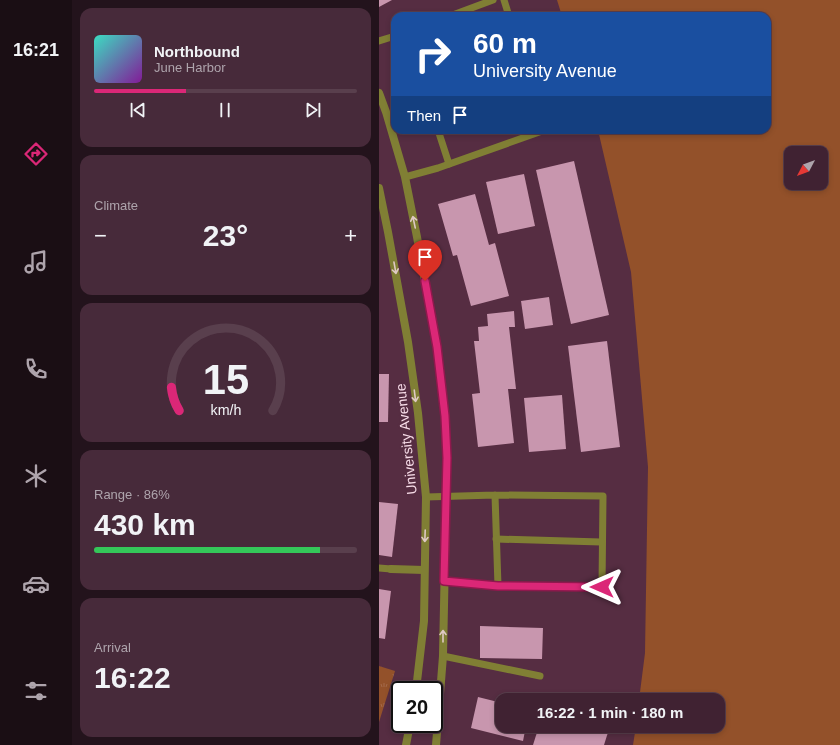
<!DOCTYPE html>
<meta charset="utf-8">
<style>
body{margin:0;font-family:Helvetica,sans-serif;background:#472a3a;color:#f1f3f6;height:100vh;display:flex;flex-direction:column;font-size:15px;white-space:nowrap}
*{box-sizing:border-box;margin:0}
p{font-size:13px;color:#aea4ac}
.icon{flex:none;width:22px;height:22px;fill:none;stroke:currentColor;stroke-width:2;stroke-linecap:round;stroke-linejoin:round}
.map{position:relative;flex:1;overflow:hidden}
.details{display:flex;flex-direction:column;gap:8px;padding:8px;background:#23131c;width:307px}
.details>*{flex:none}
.hud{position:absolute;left:12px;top:12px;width:380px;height:122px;border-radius:12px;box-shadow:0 2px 6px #0003,0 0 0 1px #593f4d;background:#1a4fa0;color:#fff;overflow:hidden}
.needle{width:26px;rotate:229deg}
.fabs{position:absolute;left:405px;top:146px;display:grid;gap:8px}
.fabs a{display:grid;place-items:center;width:44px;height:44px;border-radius:8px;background:#402232;box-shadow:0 2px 6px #0003,0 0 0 1px #593f4d;font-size:20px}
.speed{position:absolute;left:12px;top:681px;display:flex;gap:8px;font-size:20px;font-weight:700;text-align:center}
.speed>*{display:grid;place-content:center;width:52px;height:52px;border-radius:50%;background:#402232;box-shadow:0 2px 6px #0003,0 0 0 1px #593f4d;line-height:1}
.speed .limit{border:2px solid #111;border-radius:6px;background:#fff;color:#111}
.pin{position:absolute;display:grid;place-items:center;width:34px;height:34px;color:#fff;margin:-41px -17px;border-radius:50% 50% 50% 0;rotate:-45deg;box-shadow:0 0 4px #0007}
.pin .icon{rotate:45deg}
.me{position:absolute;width:44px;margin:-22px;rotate:270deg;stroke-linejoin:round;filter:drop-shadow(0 0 3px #0008)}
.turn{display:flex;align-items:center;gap:14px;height:84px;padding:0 16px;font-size:18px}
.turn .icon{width:52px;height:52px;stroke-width:2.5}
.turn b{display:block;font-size:28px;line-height:34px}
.then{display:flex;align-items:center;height:38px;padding:0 16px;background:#0003;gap:8px;font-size:15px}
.big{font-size:30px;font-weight:700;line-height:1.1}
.details .card{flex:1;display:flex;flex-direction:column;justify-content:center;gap:6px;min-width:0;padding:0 14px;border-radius:12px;background:#472a3a}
.details .dial{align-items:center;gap:0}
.dial svg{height:104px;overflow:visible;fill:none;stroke:#593f4d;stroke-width:7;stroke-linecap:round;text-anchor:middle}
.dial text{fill:#f1f3f6;stroke:none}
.song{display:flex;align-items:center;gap:12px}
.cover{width:48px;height:48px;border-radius:6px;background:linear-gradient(135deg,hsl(170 70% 55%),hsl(290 70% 35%))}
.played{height:4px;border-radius:2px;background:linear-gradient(90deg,#db2777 35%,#593f4d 35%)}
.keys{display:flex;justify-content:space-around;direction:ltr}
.heat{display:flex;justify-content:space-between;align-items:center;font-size:22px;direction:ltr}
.charge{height:6px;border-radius:3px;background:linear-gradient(90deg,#34c759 86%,#593f4d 0)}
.trip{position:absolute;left:116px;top:693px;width:230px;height:40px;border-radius:12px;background:#402232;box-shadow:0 2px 6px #0003,0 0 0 1px #593f4d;font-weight:700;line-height:40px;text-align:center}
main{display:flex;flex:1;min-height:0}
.tabs{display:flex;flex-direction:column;width:72px;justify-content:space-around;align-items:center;background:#1a0e14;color:#aea4ac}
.tabs .icon{width:28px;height:28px}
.tabs .current{color:#db2777}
.tabs b{font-size:18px;color:#f1f3f6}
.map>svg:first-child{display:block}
</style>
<main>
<nav class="tabs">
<b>16:21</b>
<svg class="icon current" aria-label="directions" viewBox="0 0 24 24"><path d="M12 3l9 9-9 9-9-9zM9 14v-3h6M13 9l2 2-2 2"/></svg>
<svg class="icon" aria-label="music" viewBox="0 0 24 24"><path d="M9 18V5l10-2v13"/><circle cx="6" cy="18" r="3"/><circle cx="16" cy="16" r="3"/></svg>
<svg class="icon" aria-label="phone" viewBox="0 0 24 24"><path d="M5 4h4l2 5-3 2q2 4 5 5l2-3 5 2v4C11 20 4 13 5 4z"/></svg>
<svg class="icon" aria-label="climate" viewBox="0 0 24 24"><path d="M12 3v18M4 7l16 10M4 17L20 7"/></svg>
<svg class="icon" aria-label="car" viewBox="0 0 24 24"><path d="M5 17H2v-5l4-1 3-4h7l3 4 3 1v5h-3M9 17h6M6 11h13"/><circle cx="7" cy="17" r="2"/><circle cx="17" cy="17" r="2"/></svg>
<svg class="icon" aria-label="filters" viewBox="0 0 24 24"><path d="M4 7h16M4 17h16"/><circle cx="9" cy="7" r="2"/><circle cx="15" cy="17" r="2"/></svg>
</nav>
<section class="details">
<div class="card">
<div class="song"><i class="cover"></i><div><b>Northbound</b><p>June Harbor</p></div></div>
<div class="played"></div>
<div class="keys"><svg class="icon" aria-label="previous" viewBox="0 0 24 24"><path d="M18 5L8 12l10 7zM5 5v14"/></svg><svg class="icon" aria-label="pause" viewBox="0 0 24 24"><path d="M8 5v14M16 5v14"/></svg><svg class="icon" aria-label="next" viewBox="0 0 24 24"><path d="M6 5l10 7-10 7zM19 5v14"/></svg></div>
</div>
<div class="card"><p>Climate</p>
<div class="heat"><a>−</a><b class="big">23°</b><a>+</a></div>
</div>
<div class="card dial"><svg viewBox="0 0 100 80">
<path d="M14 69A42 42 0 1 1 86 69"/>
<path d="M14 69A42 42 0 0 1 8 51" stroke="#db2777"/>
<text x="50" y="56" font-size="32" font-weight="700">15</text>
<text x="50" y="72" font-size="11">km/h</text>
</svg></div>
<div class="card"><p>Range · 86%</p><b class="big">430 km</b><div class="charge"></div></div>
<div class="card"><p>Arrival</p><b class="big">16:22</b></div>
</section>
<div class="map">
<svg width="461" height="745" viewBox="0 0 461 745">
<defs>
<pattern id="park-tufts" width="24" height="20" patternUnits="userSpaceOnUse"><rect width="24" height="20" fill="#93512a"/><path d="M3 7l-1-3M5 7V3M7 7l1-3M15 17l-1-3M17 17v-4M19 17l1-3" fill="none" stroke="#a36949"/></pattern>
</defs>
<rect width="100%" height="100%" fill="#562d42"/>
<path fill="#93512a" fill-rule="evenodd" d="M 178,0 L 461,0 L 461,745 L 254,745 L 257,726 L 339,726 L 339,700 L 260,700 L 266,653 L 269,467 L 252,272 L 219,130 L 388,130 L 388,16 L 183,16 ZM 412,153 L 442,153 L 442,183 L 412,183 Z"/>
<path fill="url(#park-tufts)" d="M 0,666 L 16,671 L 0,722 Z"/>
<g fill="#c896ae">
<path d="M 0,0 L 13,0 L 0,7 Z"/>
<path d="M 195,161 L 230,315 L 192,324 L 157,170 Z"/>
<path d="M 145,174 L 156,226 L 119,234 L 107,182 Z"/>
<path d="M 96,194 L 110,245 L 116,243 L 130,296 L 92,306 L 78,255 L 74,256 L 59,204 Z"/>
<path d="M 170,297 L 174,325 L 146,329 L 142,301 Z"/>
<path d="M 135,311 L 136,327 L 130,327 L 137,389 L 129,389 L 135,443 L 99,447 L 93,394 L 101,393 L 95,341 L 100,341 L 99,327 L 109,326 L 108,314 Z"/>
<path d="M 228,341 L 241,447 L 202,452 L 189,346 Z"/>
<path d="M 0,374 L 10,374 L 9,422 L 0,422 Z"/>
<path d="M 183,395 L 187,449 L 150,452 L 145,398 Z"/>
<path d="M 0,502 L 19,504 L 13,557 L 0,555 Z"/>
<path d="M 0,589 L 12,591 L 6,639 L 0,638 Z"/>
<path d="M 101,626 L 164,628 L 163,659 L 101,658 Z"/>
<path d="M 169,694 L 187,700 L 167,700 Z"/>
<path d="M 99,697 L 123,703 L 123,726 L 147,726 L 144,741 L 92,728 Z"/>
<path d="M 160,726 L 231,726 L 225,745 L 154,745 Z"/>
</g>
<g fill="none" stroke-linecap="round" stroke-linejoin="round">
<g stroke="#807f34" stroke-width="7">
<path d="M 125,0 L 130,16"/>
<path d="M 71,16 L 114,0"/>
<path d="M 0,41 L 16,36"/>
<path d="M 59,130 L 70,164"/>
<path d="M 26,177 L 59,168 L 166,130"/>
<path d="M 47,497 L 116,495 L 224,496 L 223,587 L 119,586 L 116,495"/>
<path d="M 117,539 L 222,542"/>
<path d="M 0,568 L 12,569"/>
<path d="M 65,581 L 119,586"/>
<path d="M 64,656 L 161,676"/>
</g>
<path stroke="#807f34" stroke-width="8" d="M 12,569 L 45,570"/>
<g stroke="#807f34" stroke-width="8">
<path d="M 0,93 L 7,112 L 26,177 L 38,237 L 58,347 L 66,416 L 68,457 L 64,656 L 57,745"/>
<path d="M 0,188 L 9,232 L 29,342 L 39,413 L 47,497 L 45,621 L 37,690"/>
<path d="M 27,745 L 31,724"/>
</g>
</g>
<defs><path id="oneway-shaft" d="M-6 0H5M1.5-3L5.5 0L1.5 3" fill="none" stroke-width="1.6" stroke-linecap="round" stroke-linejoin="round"/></defs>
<g stroke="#dfc9c4">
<use href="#oneway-shaft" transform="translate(35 222) rotate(-102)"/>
<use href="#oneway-shaft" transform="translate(16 268) rotate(80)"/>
<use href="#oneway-shaft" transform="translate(36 396) rotate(83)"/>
<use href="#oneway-shaft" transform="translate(46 536) rotate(92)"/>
<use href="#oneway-shaft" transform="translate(64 636) rotate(-90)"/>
</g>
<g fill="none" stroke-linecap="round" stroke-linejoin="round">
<g stroke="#8e194d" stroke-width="10">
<path id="route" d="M 46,281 L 58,347 L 66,416 L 68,458 L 65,581 L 119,586 L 223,587"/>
</g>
<use href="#route" stroke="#db2777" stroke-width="7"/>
</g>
<g text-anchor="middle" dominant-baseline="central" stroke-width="4" stroke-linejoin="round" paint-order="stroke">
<g font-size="14" fill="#f7dce8" stroke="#562d42">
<text transform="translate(27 439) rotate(-96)">University Avenue</text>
</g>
</g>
</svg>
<div class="fabs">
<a><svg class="needle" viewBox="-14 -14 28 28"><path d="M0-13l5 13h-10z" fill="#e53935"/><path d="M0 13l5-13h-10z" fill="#aea4ac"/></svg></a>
</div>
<div class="speed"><div class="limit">20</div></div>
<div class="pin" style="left:46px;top:281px;background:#d93025"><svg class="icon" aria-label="arrive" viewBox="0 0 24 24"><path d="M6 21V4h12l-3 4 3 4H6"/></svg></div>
<svg class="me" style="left:223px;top:587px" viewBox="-20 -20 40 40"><path d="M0-17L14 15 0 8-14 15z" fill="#db2777" stroke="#fff" stroke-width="4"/></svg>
<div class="trip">16:22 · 1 min · 180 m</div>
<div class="hud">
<div class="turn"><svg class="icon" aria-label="right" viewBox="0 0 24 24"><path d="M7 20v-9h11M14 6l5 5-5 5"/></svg><div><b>60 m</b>University Avenue</div></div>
<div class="then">Then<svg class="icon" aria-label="arrive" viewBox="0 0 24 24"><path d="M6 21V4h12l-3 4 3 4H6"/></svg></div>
</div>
</div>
</main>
